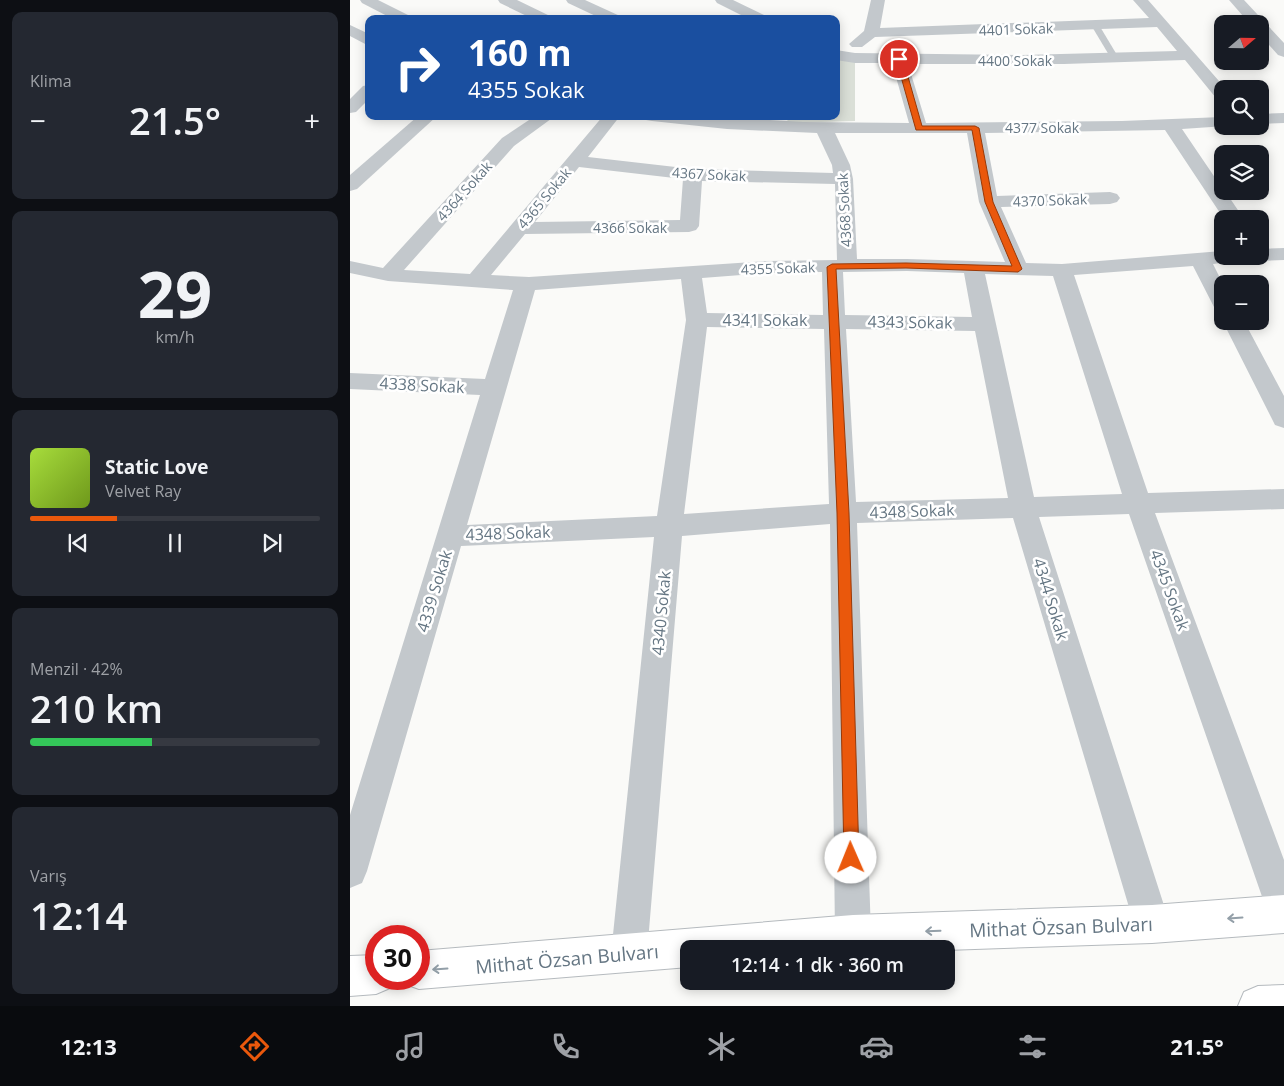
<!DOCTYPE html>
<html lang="tr">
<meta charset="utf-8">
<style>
body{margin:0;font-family:"Open Sans",sans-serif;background:#242831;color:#f1f3f6;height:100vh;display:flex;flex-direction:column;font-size:19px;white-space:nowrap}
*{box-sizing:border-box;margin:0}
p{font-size:16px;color:#9ea1a6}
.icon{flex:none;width:28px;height:28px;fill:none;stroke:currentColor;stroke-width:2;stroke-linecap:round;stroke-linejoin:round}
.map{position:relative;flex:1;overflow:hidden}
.panel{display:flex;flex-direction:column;gap:12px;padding:12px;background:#0d0f14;width:350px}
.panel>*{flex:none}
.guide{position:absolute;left:15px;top:15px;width:475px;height:105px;border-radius:10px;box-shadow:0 2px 12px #0003;background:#1a4fa0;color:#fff;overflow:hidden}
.needle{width:32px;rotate:70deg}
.buttons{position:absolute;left:864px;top:15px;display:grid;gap:10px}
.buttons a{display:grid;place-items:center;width:55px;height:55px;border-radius:10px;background:#171b24;box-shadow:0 2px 12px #0003;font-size:25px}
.speed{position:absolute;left:15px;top:925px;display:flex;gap:10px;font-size:25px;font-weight:700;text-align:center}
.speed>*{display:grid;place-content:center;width:65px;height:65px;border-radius:50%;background:#171b24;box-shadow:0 2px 12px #0003;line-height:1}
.speed .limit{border:8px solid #d22;background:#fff;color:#111}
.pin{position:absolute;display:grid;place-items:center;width:42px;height:42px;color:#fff;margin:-21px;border:2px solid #fff;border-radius:50%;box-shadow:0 1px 5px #0007}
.me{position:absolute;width:55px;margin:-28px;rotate:359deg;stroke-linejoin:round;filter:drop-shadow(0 0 4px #0008)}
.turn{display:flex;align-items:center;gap:18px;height:105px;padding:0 20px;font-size:22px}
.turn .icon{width:65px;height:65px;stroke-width:2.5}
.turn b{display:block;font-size:35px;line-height:42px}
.big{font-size:38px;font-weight:600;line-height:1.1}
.panel .tile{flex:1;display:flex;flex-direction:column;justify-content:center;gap:8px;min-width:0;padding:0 18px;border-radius:10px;background:#242831}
.panel .dial{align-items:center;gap:0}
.dial b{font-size:65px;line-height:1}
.song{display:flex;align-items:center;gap:15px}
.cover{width:60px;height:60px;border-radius:8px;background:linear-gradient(135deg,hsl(80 70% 55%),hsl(80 70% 35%))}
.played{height:5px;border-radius:2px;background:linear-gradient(90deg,#ea580c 30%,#363941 30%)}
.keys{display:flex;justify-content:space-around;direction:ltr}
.heat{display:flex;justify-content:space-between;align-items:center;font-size:28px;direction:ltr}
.charge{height:8px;border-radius:4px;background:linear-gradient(90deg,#34c759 42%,#363941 0)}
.trip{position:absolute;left:330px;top:940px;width:275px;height:50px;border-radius:10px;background:#171b24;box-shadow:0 2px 12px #0003;font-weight:600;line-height:50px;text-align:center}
.tab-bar{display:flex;height:80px;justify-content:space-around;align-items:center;background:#090b0e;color:#9ea1a6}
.tab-bar .icon{width:35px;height:35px}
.tab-bar .on{color:#ea580c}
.tab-bar b{font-size:22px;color:#f1f3f6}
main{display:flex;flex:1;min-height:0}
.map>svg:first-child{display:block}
</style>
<main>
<section class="panel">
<div class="tile"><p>Klima</p>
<div class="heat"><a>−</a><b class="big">21.5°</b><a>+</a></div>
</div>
<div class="tile dial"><b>29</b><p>km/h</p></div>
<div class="tile">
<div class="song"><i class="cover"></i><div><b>Static Love</b><p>Velvet Ray</p></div></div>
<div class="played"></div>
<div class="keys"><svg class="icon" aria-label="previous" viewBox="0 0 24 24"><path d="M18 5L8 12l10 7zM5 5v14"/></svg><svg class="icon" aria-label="pause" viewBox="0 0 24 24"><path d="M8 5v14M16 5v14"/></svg><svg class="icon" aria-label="next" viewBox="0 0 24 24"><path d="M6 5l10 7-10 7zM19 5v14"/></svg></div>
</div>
<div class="tile"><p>Menzil · 42%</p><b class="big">210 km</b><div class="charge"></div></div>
<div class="tile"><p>Varış</p><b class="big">12:14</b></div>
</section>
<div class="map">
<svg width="934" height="1006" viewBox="0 0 934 1006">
<rect width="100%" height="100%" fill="#fafaf8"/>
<path fill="#dadfd7" d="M 489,59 L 505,61 L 505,121 L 436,123 L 440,116 L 486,116 L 486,61 Z"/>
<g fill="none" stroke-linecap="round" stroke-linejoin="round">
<g stroke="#b5babe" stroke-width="2">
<g id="primary">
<path d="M 934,895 L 934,933 L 802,943 L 596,950 L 339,949 L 339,967 L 69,989 L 55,984 L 53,979 L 69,979 L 69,951 L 503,915 L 802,905 Z"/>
<path d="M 26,955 L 26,979 L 44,979 L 40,988 L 26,994 L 0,996 L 0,956 Z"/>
<path d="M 934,985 L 934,1006 L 888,1006 L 894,992 L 908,986 Z"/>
</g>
</g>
<path fill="#c3c8cc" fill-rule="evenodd" d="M 742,23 L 749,25 L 770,60 L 769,62 L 762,60 L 741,25 Z"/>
<g fill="#c3c8cc" fill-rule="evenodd">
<path d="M 10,0 L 28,0 L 60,16 L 62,19 L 43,19 L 12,3 Z"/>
<path d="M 148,0 L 167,0 L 200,16 L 202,19 L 183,19 L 150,3 Z"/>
<path d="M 216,0 L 235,0 L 270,16 L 272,19 L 252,19 L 218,3 Z"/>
<path d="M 365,0 L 383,0 L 416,16 L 418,19 L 399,19 L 367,3 Z"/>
<path d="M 521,0 L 535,0 L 530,28 L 799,18 L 783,0 L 798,0 L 876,89 L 872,89 L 872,99 L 866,98 L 835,60 L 714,64 L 558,64 L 576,123 L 772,121 L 872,117 L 872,126 L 876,126 L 832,129 L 872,188 L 872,191 L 875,191 L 894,219 L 874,219 L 815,130 L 635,133 L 647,196 L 760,192 L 767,194 L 770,198 L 767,202 L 760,204 L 651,207 L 676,263 L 712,264 L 872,251 L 872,256 L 897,256 L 894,260 L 863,264 L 873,284 L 872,309 L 864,307 L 843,266 L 724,275 L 798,493 L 934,489 L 934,509 L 805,513 L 934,860 L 934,926 L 921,921 L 916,908 L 779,514 L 689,517 L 820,924 L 815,937 L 802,942 L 789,937 L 784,924 L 663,518 L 507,523 L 521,934 L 516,947 L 511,949 L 490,947 L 485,934 L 480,524 L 332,536 L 297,954 L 292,967 L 279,972 L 266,967 L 261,954 L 304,537 L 111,546 L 17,871 L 12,883 L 0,888 L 0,815 L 130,395 L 0,389 L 0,373 L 135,379 L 163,290 L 38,281 L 0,273 L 0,261 L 33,268 L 152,138 L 185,116 L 205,116 L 164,146 L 54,270 L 120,274 L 253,116 L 270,116 L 238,157 L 343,169 L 483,173 L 482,165 L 467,133 L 377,129 L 302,121 L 296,120 L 294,116 L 350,116 L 453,122 L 559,123 L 542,63 L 505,63 L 486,60 L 486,50 L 505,53 L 672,55 L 827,51 L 807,27 L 525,37 L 512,47 L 502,47 L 499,44 L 514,31 ZM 485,133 L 617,133 L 629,202 L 655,262 L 557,259 L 507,259 L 503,179 L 500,165 ZM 229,167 L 333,179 L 330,220 L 185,222 ZM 352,181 L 485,184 L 487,260 L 416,261 L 179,277 L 141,275 L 175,234 L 339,232 L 346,230 L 349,226 ZM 557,271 L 614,273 L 622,317 L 495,315 L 493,272 ZM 472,272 L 473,315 L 357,313 L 352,278 L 416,273 ZM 635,274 L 703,276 L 772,494 L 684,497 ZM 331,279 L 336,320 L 307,516 L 117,525 L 185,290 ZM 357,327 L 474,329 L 479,504 L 334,514 ZM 496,329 L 625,331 L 658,498 L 506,502 Z"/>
<path d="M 879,0 L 894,0 L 934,43 L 934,57 L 928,55 L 910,35 L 910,24 L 900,24 Z"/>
<path d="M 0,25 L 19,34 L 19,46 L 0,36 Z"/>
<path d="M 19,85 L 19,99 L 6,112 L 0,113 L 0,99 L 13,86 Z"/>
<path d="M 934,113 L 934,123 L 910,124 L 910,114 Z"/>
<path d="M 68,116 L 87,116 L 7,189 L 0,191 L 0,175 Z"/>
<path d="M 934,248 L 934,260 L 910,261 L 903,259 L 901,256 L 910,256 L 910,249 Z"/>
<path d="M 872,320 L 894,321 L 934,396 L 934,428 L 925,425 L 922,419 Z"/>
</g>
<use href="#primary" fill="#fff" fill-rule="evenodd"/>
</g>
<defs><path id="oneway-shaft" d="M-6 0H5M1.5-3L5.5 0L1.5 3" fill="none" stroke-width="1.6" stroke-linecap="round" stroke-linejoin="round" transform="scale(1.25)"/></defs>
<g stroke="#939fa8">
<use href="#oneway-shaft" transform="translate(885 918) rotate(176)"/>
<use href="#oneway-shaft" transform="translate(583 931) rotate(178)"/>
<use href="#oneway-shaft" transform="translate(90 969) rotate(176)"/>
</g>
<path fill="#ea580c" stroke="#983908" d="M 549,57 L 553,59 L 572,126 L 625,126 L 629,128 L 643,202 L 672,269 L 668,272 L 556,268 L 486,269 L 499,513 L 509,858 L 507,863 L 501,865 L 496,863 L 494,858 L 487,513 L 477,267 L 482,264 L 556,263 L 662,266 L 635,202 L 622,130 L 566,130 L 546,59 Z"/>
<g text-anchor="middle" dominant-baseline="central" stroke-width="5" stroke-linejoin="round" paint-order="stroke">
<g font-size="14" fill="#657683" stroke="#fff">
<text transform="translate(666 29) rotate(-2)">4401 Sokak</text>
<text x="665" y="60">4400 Sokak</text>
<text x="692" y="127">4377 Sokak</text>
<text transform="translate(359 174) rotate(3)">4367 Sokak</text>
<text transform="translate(114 191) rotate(-48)">4364 Sokak</text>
<text transform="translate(194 198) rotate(-50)">4365 Sokak</text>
<text transform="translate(700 200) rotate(-2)">4370 Sokak</text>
<text transform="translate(494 210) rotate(-93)">4368 Sokak</text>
<text x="280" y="227">4366 Sokak</text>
<text transform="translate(428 268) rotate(-2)">4355 Sokak</text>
</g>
<g font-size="16" fill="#657683" stroke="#fff">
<text x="415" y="320">4341 Sokak</text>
<text transform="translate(560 322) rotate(1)">4343 Sokak</text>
<text transform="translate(72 385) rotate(3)">4338 Sokak</text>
<text transform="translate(562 511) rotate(-2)">4348 Sokak</text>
<text transform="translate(158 533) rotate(-2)">4348 Sokak</text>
<text transform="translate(820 590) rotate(70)">4345 Sokak</text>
<text transform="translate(84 591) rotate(-73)">4339 Sokak</text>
<text transform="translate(701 599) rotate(73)">4344 Sokak</text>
<text transform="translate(311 613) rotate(-85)">4340 Sokak</text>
</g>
<g font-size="19" fill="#657683" stroke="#fff">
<text transform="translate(711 927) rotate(-2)">Mithat Özsan Bulvarı</text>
<text transform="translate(217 959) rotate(-5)">Mithat Özsan Bulvarı</text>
</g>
</g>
</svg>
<div class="buttons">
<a><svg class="needle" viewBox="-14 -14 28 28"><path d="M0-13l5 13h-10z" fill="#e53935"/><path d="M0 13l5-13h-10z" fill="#9ea1a6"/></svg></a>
<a><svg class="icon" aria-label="search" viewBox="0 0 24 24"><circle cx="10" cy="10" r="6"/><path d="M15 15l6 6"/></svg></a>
<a><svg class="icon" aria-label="layers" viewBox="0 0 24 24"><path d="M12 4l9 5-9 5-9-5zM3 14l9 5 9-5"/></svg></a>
<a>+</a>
<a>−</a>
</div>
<div class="speed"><div class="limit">30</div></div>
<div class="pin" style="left:549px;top:59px;background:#d93025"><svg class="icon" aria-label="arrive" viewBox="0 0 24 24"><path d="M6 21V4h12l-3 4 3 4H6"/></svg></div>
<svg class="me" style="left:501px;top:858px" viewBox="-20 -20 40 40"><circle r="19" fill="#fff"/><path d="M0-13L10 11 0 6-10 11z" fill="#ea580c"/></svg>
<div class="trip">12:14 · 1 dk · 360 m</div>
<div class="guide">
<div class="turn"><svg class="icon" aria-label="right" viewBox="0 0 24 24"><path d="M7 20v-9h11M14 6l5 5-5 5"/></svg><div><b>160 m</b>4355 Sokak</div></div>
</div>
</div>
</main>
<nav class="tab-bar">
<b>12:13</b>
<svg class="icon on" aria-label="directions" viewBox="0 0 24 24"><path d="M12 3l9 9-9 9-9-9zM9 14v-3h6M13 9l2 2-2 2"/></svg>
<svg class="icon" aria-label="music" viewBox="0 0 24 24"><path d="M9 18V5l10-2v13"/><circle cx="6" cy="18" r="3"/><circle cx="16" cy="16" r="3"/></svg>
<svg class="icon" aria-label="phone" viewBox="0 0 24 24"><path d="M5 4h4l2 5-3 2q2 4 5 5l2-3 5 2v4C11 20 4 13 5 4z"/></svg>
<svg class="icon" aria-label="climate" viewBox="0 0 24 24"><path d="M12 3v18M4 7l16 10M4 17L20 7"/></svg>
<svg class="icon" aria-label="car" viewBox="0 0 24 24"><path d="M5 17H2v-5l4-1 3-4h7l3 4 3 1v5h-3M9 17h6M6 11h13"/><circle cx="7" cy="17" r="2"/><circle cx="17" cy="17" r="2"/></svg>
<svg class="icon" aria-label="filters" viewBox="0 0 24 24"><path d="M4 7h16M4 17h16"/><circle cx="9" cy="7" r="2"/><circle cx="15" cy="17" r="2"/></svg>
<b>21.5°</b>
</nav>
